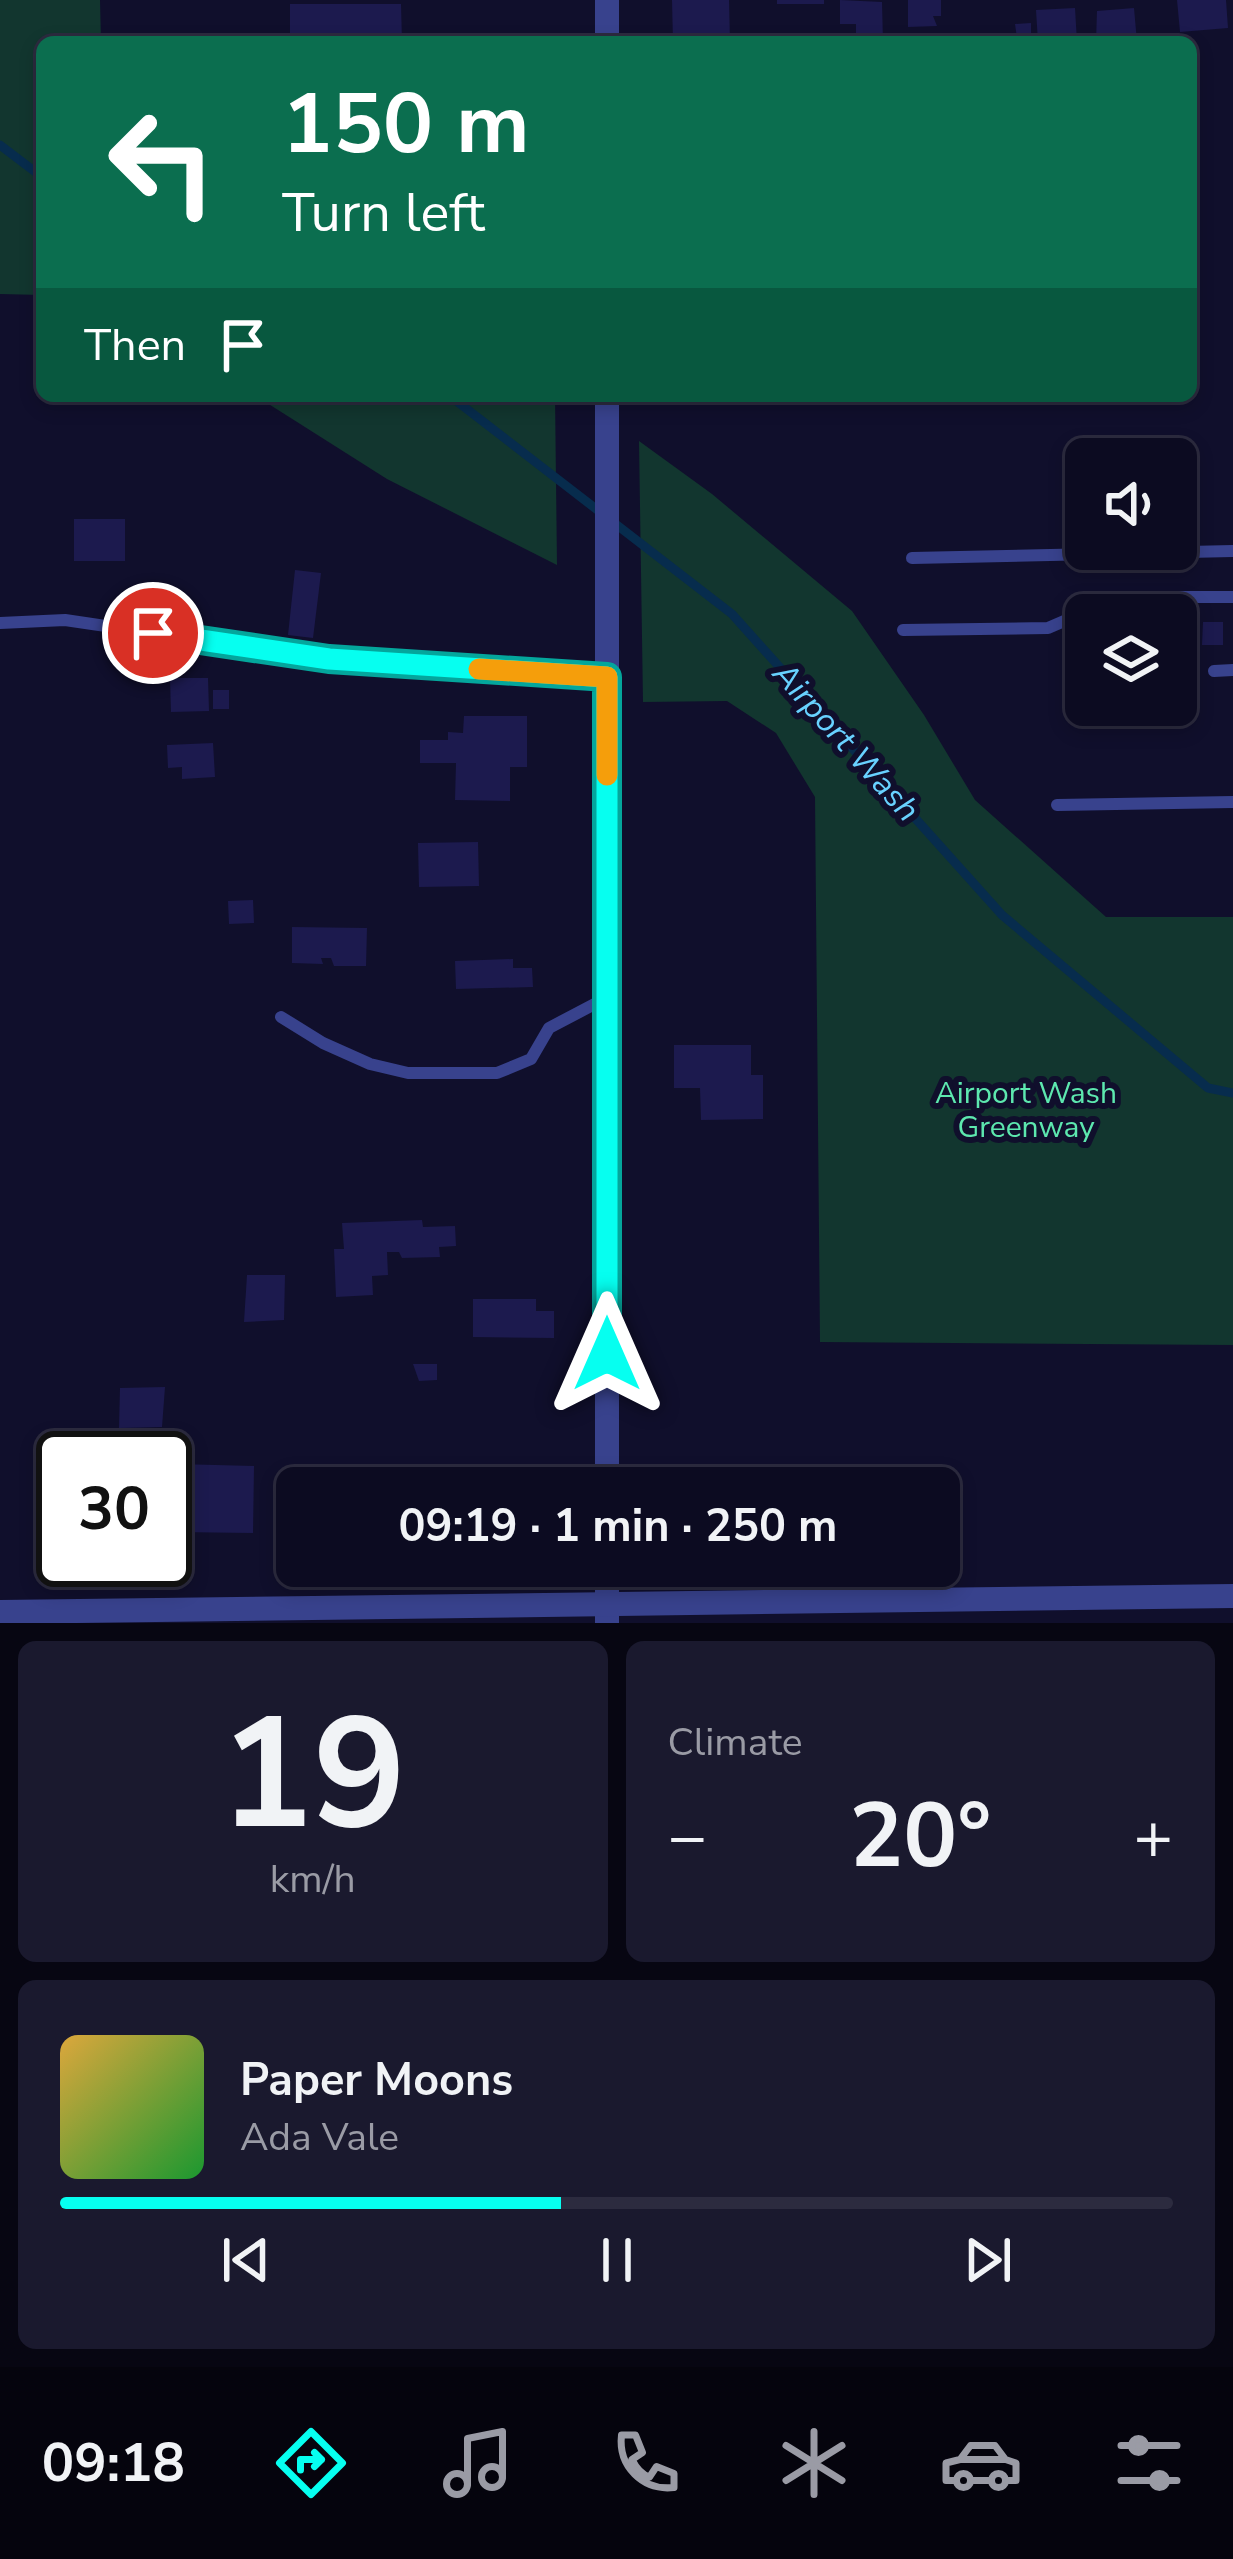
<!DOCTYPE html>
<meta charset="utf-8">
<style>
body{margin:0;font-family:"Nunito Sans",sans-serif;background:#1a192e;color:#f1f3f6;height:100vh;display:flex;flex-direction:column;font-size:45px;white-space:nowrap}
*{box-sizing:border-box;margin:0}
p{font-size:39px;color:#9a9ba5}
.icon{flex:none;width:66px;height:66px;fill:none;stroke:currentColor;stroke-width:2;stroke-linecap:round;stroke-linejoin:round}
.map{position:relative;height:1623px;overflow:hidden}
.panel{display:flex;flex-direction:column;gap:18px;padding:18px;background:#070612;flex:1}
.panel>*{flex:none}
.guide{position:absolute;left:36px;top:36px;width:1161px;height:366px;border-radius:18px;box-shadow:0 6px 18px #0003,0 0 0 3px #2c2b3f;background:#0b6e4f;color:#fff;overflow:hidden}
.fabs{position:absolute;left:1065px;top:438px;display:grid;gap:24px}
.fabs a{display:grid;place-items:center;width:132px;height:132px;border-radius:18px;background:#0c0b21;box-shadow:0 6px 18px #0003,0 0 0 3px #2c2b3f;font-size:60px}
.speed{position:absolute;left:36px;top:1431px;display:flex;gap:24px;font-size:60px;font-weight:700;text-align:center}
.speed>*{display:grid;place-content:center;width:156px;height:156px;border-radius:50%;background:#0c0b21;box-shadow:0 6px 18px #0003,0 0 0 3px #2c2b3f;line-height:1}
.speed .limit{border:6px solid #111;border-radius:18px;background:#fff;color:#111}
.pin{position:absolute;display:grid;place-items:center;width:102px;height:102px;color:#fff;margin:-51px;border:6px solid #fff;border-radius:50%;box-shadow:0 3px 12px #0007}
.me{position:absolute;width:132px;margin:-66px;rotate:0deg;stroke-linejoin:round;filter:drop-shadow(0 0 9px #0008)}
.turn{display:flex;align-items:center;gap:42px;height:252px;padding:0 48px;font-size:54px}
.turn .icon{width:156px;height:156px;stroke-width:2.5}
.turn b{display:block;font-size:84px;line-height:102px}
.then{display:flex;align-items:center;height:114px;padding:0 48px;background:#0003;gap:24px;font-size:45px}
.big{font-size:90px;font-weight:700;line-height:1.1}
.panel .widget{flex:1;display:flex;flex-direction:column;justify-content:center;gap:18px;min-width:0;padding:0 42px;border-radius:18px;background:#1a192e}
.panel .dial{align-items:center;gap:0}
.dial b{font-size:156px;line-height:1}
.song{display:flex;align-items:center;gap:36px}
.cover{width:144px;height:144px;border-radius:18px;background:linear-gradient(135deg,hsl(40 70% 55%),hsl(130 70% 35%))}
.played{height:12px;border-radius:6px;background:linear-gradient(90deg,#06fff0 45%,#2c2b3f 45%)}
.keys{display:flex;justify-content:space-around;direction:ltr}
.heat{display:flex;justify-content:space-between;align-items:center;font-size:66px;direction:ltr}
.panel .tiles{flex:1;display:grid;gap:18px;grid-template-columns:1fr 1fr}
.widget:last-child{grid-column:span 2}
.trip{position:absolute;left:276px;top:1467px;width:684px;height:120px;border-radius:18px;background:#0c0b21;box-shadow:0 6px 18px #0003,0 0 0 3px #2c2b3f;font-weight:700;line-height:120px;text-align:center}
.tabs{display:flex;height:192px;justify-content:space-around;align-items:center;background:#05040d;color:#9a9ba5}
.tabs .icon{width:84px;height:84px}
.tabs .active{color:#06fff0}
.tabs b{font-size:54px;color:#f1f3f6}
.map>svg:first-child{display:block}
</style>
<div class="map">
<svg width="1233" height="1623" viewBox="0 0 1233 1623">
<rect width="100%" height="100%" fill="#100f2c"/>
<g fill="#12362f">
<path d="M 0,0 L 100,0 L 101,42 L 42,42 L 42,295 L 0,294 Z"/>
<path d="M 256,396 L 555,396 L 557,565 L 387,479 Z"/>
<path d="M 639,441 L 712,494 L 852,611 L 924,715 L 975,800 L 1106,917 L 1233,917 L 1233,1345 L 820,1342 L 815,797 L 776,733 L 727,701 L 643,702 Z"/>
</g>
<g fill="none" stroke-linecap="round" stroke-linejoin="round">
<g stroke="#072c4d" stroke-width="9">
<path d="M 0,145 L 42,177"/>
<path d="M 450,396 L 732,614 L 1002,915 L 1208,1088 L 1233,1093"/>
</g>
</g>
<g fill="#1c1a4e">
<path d="M 672,0 L 729,0 L 730,42 L 673,42 Z"/>
<rect x="777" y="0" width="47" height="4"/>
<path d="M 840,0 L 882,2 L 883,42 L 856,42 L 856,24 L 840,24 Z"/>
<path d="M 908,0 L 941,0 L 941,16 L 933,16 L 937,26 L 908,27 Z"/>
<path d="M 1177,0 L 1226,0 L 1228,28 L 1180,32 Z"/>
<path d="M 290,4 L 401,4 L 402,42 L 290,42 Z"/>
<path d="M 1075,8 L 1077,42 L 1038,42 L 1036,10 Z"/>
<path d="M 1134,8 L 1137,42 L 1096,42 L 1097,11 Z"/>
<path d="M 1031,23 L 1031,38 L 1017,38 L 1015,24 Z"/>
<rect x="74" y="519" width="51" height="42"/>
<path d="M 295,570 L 321,573 L 313,638 L 288,635 Z"/>
<path d="M 1203,622 L 1223,622 L 1223,645 L 1202,645 Z"/>
<path d="M 170,678 L 208,678 L 209,711 L 171,712 Z"/>
<rect x="213" y="690" width="16" height="19"/>
<path d="M 464,716 L 527,716 L 527,767 L 510,767 L 510,801 L 455,800 L 456,763 L 420,763 L 420,740 L 448,740 L 448,732 L 463,733 Z"/>
<path d="M 213,743 L 215,777 L 182,779 L 182,767 L 168,768 L 167,745 Z"/>
<path d="M 478,842 L 479,886 L 419,887 L 418,843 Z"/>
<path d="M 253,900 L 254,923 L 229,924 L 228,901 Z"/>
<path d="M 292,927 L 367,928 L 366,966 L 334,966 L 331,958 L 321,958 L 323,964 L 292,963 Z"/>
<path d="M 513,959 L 513,968 L 532,968 L 533,987 L 456,989 L 455,961 Z"/>
<path d="M 674,1045 L 751,1045 L 751,1075 L 763,1075 L 763,1119 L 701,1120 L 700,1088 L 674,1088 Z"/>
<path d="M 422,1220 L 423,1227 L 455,1226 L 456,1246 L 439,1247 L 440,1257 L 402,1258 L 399,1252 L 387,1252 L 388,1275 L 372,1276 L 373,1295 L 336,1297 L 334,1249 L 344,1249 L 342,1223 Z"/>
<path d="M 247,1275 L 285,1275 L 284,1320 L 244,1322 Z"/>
<path d="M 473,1299 L 536,1299 L 536,1311 L 554,1311 L 554,1338 L 473,1337 Z"/>
<path d="M 413,1364 L 437,1364 L 437,1380 L 419,1381 Z"/>
<path d="M 165,1387 L 162,1427 L 119,1428 L 120,1388 Z"/>
<path d="M 177,1464 L 254,1466 L 253,1533 L 176,1532 Z"/>
<path d="M 314,1473 L 362,1474 L 362,1488 L 313,1488 Z"/>
<rect x="290" y="1503" width="7" height="44"/>
</g>
<g fill="none" stroke-linecap="round" stroke-linejoin="round">
<g stroke="#38428d" stroke-width="12">
<path d="M 912,558 L 1233,551"/>
<path d="M 0,623 L 65,620 L 329,659 L 607,677"/>
<path d="M 903,630 L 1048,628 L 1092,609 L 1105,597 L 1233,597"/>
<path d="M 1214,671 L 1233,670"/>
<path d="M 1057,805 L 1233,802"/>
<path d="M 281,1017 L 323,1043 L 370,1064 L 408,1073 L 497,1073 L 531,1059 L 549,1028 L 606,998"/>
</g>
<g stroke="#38428d" stroke-width="24">
<path d="M 607,0 L 607,42"/>
<path d="M 607,396 L 607,1488"/>
<path d="M 607,1566 L 607,1623"/>
<path d="M 0,1612 L 1233,1596"/>
</g>
</g>
<g fill="none" stroke-linecap="round" stroke-linejoin="round">
<g stroke="#04a69c" stroke-width="30">
<path id="route" d="M 153,633 L 329,659 L 607,677 L 607,1354"/>
</g>
<use href="#route" stroke="#06fff0" stroke-width="21"/>
<path stroke="#f59e0b" stroke-width="21" d="M 479,669 L 607,677 L 607,775"/>
</g>
<g text-anchor="middle" dominant-baseline="central" stroke-width="12" stroke-linejoin="round" paint-order="stroke">
<g font-size="30" fill="#5de8af" stroke="#100f2c">
<text x="1026" y="1093">Airport Wash<tspan x="1026" dy="34">Greenway</tspan></text>
</g>
<g font-size="33" font-style="italic" fill="#68d2ff" stroke="#100f2c">
<text transform="translate(846 742) rotate(48)">Airport Wash</text>
</g>
</g>
</svg>
<div class="fabs">
<a><svg class="icon" aria-label="sound" viewBox="0 0 24 24"><path d="M4 9h4l5-4v14l-5-4H4zM17 9q2 3 0 6"/></svg></a>
<a><svg class="icon" aria-label="layers" viewBox="0 0 24 24"><path d="M12 4l9 5-9 5-9-5zM3 14l9 5 9-5"/></svg></a>
</div>
<div class="speed"><div class="limit">30</div></div>
<div class="pin" style="left:153px;top:633px;background:#d93025"><svg class="icon" aria-label="arrive" viewBox="0 0 24 24"><path d="M6 21V4h12l-3 4 3 4H6"/></svg></div>
<svg class="me" style="left:607px;top:1354px" viewBox="-20 -20 40 40"><path d="M0-17L14 15 0 8-14 15z" fill="#06fff0" stroke="#fff" stroke-width="4"/></svg>
<div class="trip">09:19 · 1 min · 250 m</div>
<div class="guide">
<div class="turn"><svg class="icon" aria-label="left" viewBox="0 0 24 24"><path d="M17 20v-9H6M10 6l-5 5 5 5"/></svg><div><b>150 m</b>Turn left</div></div>
<div class="then">Then<svg class="icon" aria-label="arrive" viewBox="0 0 24 24"><path d="M6 21V4h12l-3 4 3 4H6"/></svg></div>
</div>
</div>
<section class="panel">
<div class="tiles">
<div class="widget dial"><b>19</b><p>km/h</p></div>
<div class="widget"><p>Climate</p>
<div class="heat"><a>−</a><b class="big">20°</b><a>+</a></div>
</div>
<div class="widget">
<div class="song"><i class="cover"></i><div><b>Paper Moons</b><p>Ada Vale</p></div></div>
<div class="played"></div>
<div class="keys"><svg class="icon" aria-label="previous" viewBox="0 0 24 24"><path d="M18 5L8 12l10 7zM5 5v14"/></svg><svg class="icon" aria-label="pause" viewBox="0 0 24 24"><path d="M8 5v14M16 5v14"/></svg><svg class="icon" aria-label="next" viewBox="0 0 24 24"><path d="M6 5l10 7-10 7zM19 5v14"/></svg></div>
</div>
</div>
</section>
<nav class="tabs">
<b>09:18</b>
<svg class="icon active" aria-label="directions" viewBox="0 0 24 24"><path d="M12 3l9 9-9 9-9-9zM9 14v-3h6M13 9l2 2-2 2"/></svg>
<svg class="icon" aria-label="music" viewBox="0 0 24 24"><path d="M9 18V5l10-2v13"/><circle cx="6" cy="18" r="3"/><circle cx="16" cy="16" r="3"/></svg>
<svg class="icon" aria-label="phone" viewBox="0 0 24 24"><path d="M5 4h4l2 5-3 2q2 4 5 5l2-3 5 2v4C11 20 4 13 5 4z"/></svg>
<svg class="icon" aria-label="climate" viewBox="0 0 24 24"><path d="M12 3v18M4 7l16 10M4 17L20 7"/></svg>
<svg class="icon" aria-label="car" viewBox="0 0 24 24"><path d="M5 17H2v-5l4-1 3-4h7l3 4 3 1v5h-3M9 17h6M6 11h13"/><circle cx="7" cy="17" r="2"/><circle cx="17" cy="17" r="2"/></svg>
<svg class="icon" aria-label="filters" viewBox="0 0 24 24"><path d="M4 7h16M4 17h16"/><circle cx="9" cy="7" r="2"/><circle cx="15" cy="17" r="2"/></svg>
</nav>
